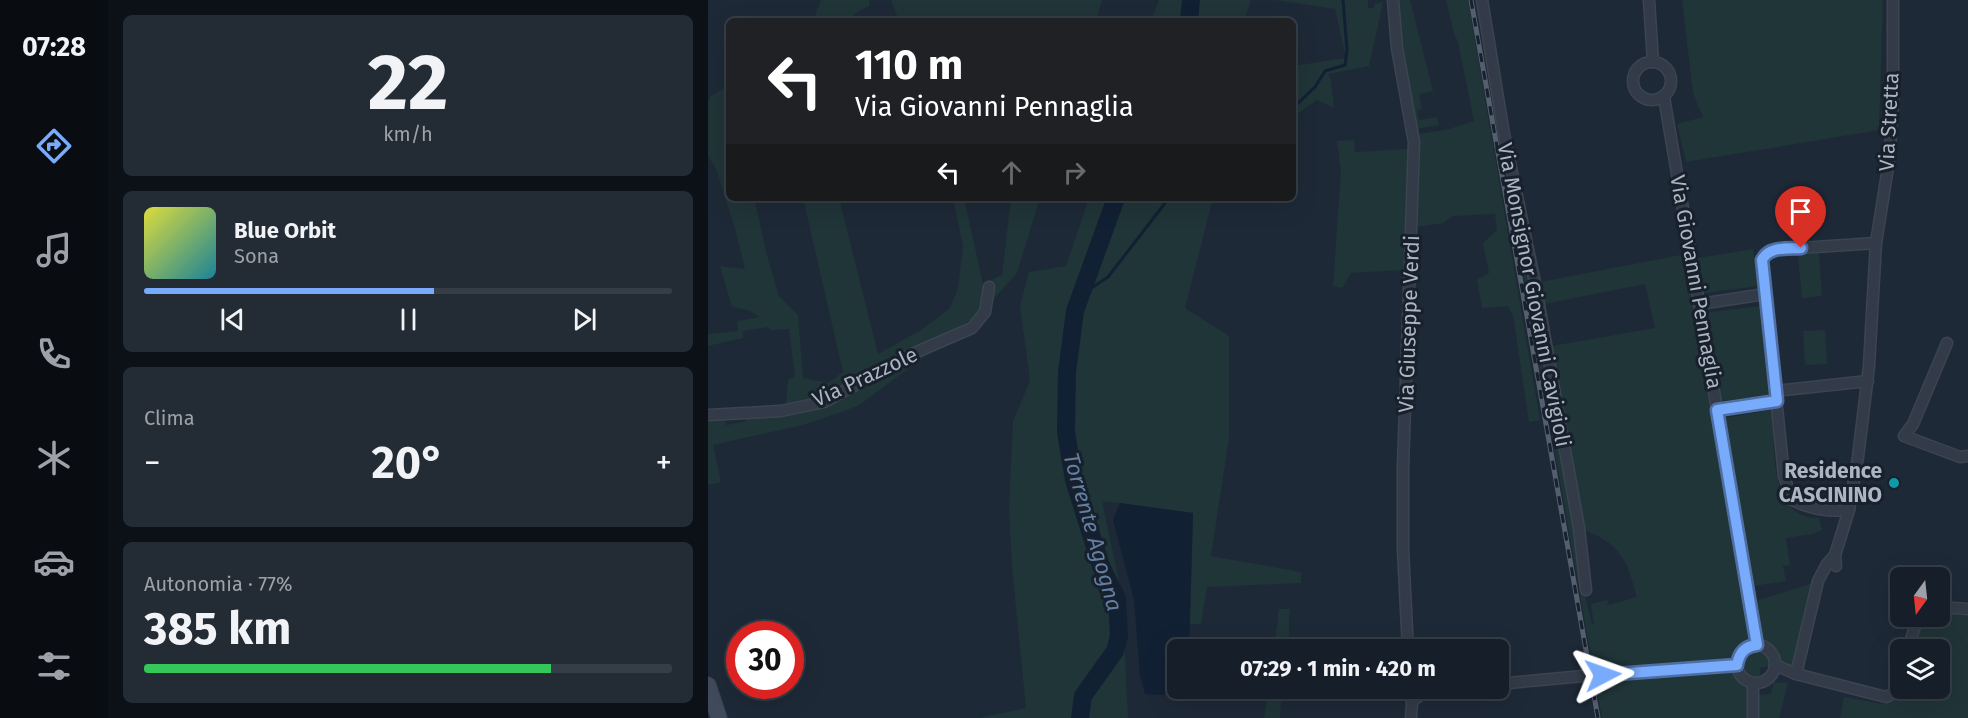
<!DOCTYPE html>
<html lang="it">
<meta charset="utf-8">
<style>
body{margin:0;font-family:"Fira Sans",sans-serif;background:#232c35;color:#f1f3f6;height:100vh;display:flex;flex-direction:column;font-size:22px;white-space:nowrap}
*{box-sizing:border-box;margin:0}
p{font-size:20px;color:#9ea2a8}
.icon{flex:none;width:33px;height:33px;fill:none;stroke:currentColor;stroke-width:2;stroke-linecap:round;stroke-linejoin:round}
.map{position:relative;flex:1;overflow:hidden}
.details{display:flex;flex-direction:column;gap:15px;padding:15px;background:#0c1117;width:600px}
.details>*{flex:none}
.banner{position:absolute;left:18px;top:18px;width:570px;height:183px;border-radius:9px;box-shadow:0 6px 24px #0002,0 0 0 2px #353d46;background:#202124;color:#fff;overflow:hidden}
.needle{width:39px;rotate:195deg}
.controls{position:absolute;left:1182px;top:567px;display:grid;gap:12px}
.controls a{display:grid;place-items:center;width:60px;height:60px;border-radius:9px;background:#161f29;box-shadow:0 6px 24px #0002,0 0 0 2px #353d46;font-size:30px}
.speed{position:absolute;left:18px;top:621px;display:flex;gap:12px;font-size:30px;font-weight:700;text-align:center}
.speed>*{display:grid;place-content:center;width:78px;height:78px;border-radius:50%;background:#161f29;box-shadow:0 6px 24px #0002,0 0 0 2px #353d46;line-height:1}
.speed .limit{border:9px solid #d22;background:#fff;color:#111}
.pin{position:absolute;display:grid;place-items:center;width:51px;height:51px;color:#fff;margin:-62px -26px;border-radius:50% 50% 50% 0;rotate:-45deg;box-shadow:0 0 6px #0007}
.pin .icon{rotate:45deg}
.me{position:absolute;width:66px;margin:-33px;rotate:86deg;stroke-linejoin:round;filter:drop-shadow(0 0 4px #0008)}
.turn{display:flex;align-items:center;gap:21px;height:126px;padding:0 30px;font-size:27px}
.turn .icon{width:78px;height:78px;stroke-width:2.5}
.turn b{display:block;font-size:42px;line-height:51px}
.lanes{display:flex;align-items:center;height:57px;padding:0 30px;background:#0003;justify-content:center;gap:30px;direction:ltr}
.lanes .off{opacity:.35}
.big{font-size:45px;font-weight:700;line-height:1.1}
.details .card{flex:1;display:flex;flex-direction:column;justify-content:center;gap:9px;min-width:0;padding:0 21px;border-radius:9px;background:#232c35}
.details .dial{align-items:center;gap:0}
.dial b{font-size:78px;line-height:1}
.song{display:flex;align-items:center;gap:18px}
.cover{width:72px;height:72px;border-radius:9px;background:linear-gradient(135deg,hsl(60 70% 55%),hsl(190 70% 35%))}
.played{height:6px;border-radius:3px;background:linear-gradient(90deg,#79abfc 55%,#353d46 55%)}
.keys{display:flex;justify-content:space-around;direction:ltr}
.heat{display:flex;justify-content:space-between;align-items:center;font-size:33px;direction:ltr}
.charge{height:9px;border-radius:4px;background:linear-gradient(90deg,#34c759 77%,#353d46 0)}
.trip{position:absolute;left:459px;top:639px;width:342px;height:60px;border-radius:9px;background:#161f29;box-shadow:0 6px 24px #0002,0 0 0 2px #353d46;font-weight:700;line-height:60px;text-align:center}
main{display:flex;flex:1;min-height:0}
.menu{display:flex;flex-direction:column;width:108px;justify-content:space-around;align-items:center;background:#090c10;color:#9ea2a8}
.menu .icon{width:42px;height:42px}
.menu .on{color:#79abfc}
.menu b{font-size:27px;color:#f1f3f6}
.map>svg:first-child{display:block}
</style>
<main>
<nav class="menu">
<b>07:28</b>
<svg class="icon on" aria-label="directions" viewBox="0 0 24 24"><path d="M12 3l9 9-9 9-9-9zM9 14v-3h6M13 9l2 2-2 2"/></svg>
<svg class="icon" aria-label="music" viewBox="0 0 24 24"><path d="M9 18V5l10-2v13"/><circle cx="6" cy="18" r="3"/><circle cx="16" cy="16" r="3"/></svg>
<svg class="icon" aria-label="phone" viewBox="0 0 24 24"><path d="M5 4h4l2 5-3 2q2 4 5 5l2-3 5 2v4C11 20 4 13 5 4z"/></svg>
<svg class="icon" aria-label="climate" viewBox="0 0 24 24"><path d="M12 3v18M4 7l16 10M4 17L20 7"/></svg>
<svg class="icon" aria-label="car" viewBox="0 0 24 24"><path d="M5 17H2v-5l4-1 3-4h7l3 4 3 1v5h-3M9 17h6M6 11h13"/><circle cx="7" cy="17" r="2"/><circle cx="17" cy="17" r="2"/></svg>
<svg class="icon" aria-label="filters" viewBox="0 0 24 24"><path d="M4 7h16M4 17h16"/><circle cx="9" cy="7" r="2"/><circle cx="15" cy="17" r="2"/></svg>
</nav>
<section class="details">
<div class="card dial"><b>22</b><p>km/h</p></div>
<div class="card">
<div class="song"><i class="cover"></i><div><b>Blue Orbit</b><p>Sona</p></div></div>
<div class="played"></div>
<div class="keys"><svg class="icon" aria-label="previous" viewBox="0 0 24 24"><path d="M18 5L8 12l10 7zM5 5v14"/></svg><svg class="icon" aria-label="pause" viewBox="0 0 24 24"><path d="M8 5v14M16 5v14"/></svg><svg class="icon" aria-label="next" viewBox="0 0 24 24"><path d="M6 5l10 7-10 7zM19 5v14"/></svg></div>
</div>
<div class="card"><p>Clima</p>
<div class="heat"><a>−</a><b class="big">20°</b><a>+</a></div>
</div>
<div class="card"><p>Autonomia · 77%</p><b class="big">385 km</b><div class="charge"></div></div>
</section>
<div class="map">
<svg width="1260" height="718" viewBox="0 0 1260 718">
<rect width="100%" height="100%" fill="#1e2937"/>
<g fill="#203538">
<path d="M 113,0 L 161,0 L 161,6 L 149,12 L 139,21 L 105,21 Z"/>
<path d="M 183,0 L 394,0 L 388,21 L 191,21 Z"/>
<path d="M 451,0 L 543,0 L 536,21 L 443,21 Z"/>
<path d="M 568,0 L 660,0 L 660,8 L 666,8 L 667,4 L 675,2 L 661,66 L 620,74 L 623,81 L 626,108 L 609,100 L 585,117 L 585,66 L 638,58 L 627,9 Z"/>
<path d="M 691,0 L 702,0 L 725,91 L 711,94 L 714,109 L 709,110 L 711,120 L 729,117 L 731,125 L 708,129 L 690,12 Z"/>
<path d="M 738,0 L 760,0 L 832,420 L 821,422 L 805,315 L 800,306 L 774,308 L 769,279 L 781,273 L 775,243 L 789,230 L 787,214 L 745,216 L 735,223 L 707,227 L 711,188 L 709,187 L 709,134 L 738,130 L 766,121 L 750,42 L 746,33 Z"/>
<path d="M 974,0 L 1175,0 L 1171,130 L 978,162 L 969,124 L 995,117 L 985,93 Z"/>
<path d="M 21,85 L 21,198 L 46,198 L 60,259 L 71,296 L 90,315 L 95,378 L 120,383 L 135,372 L 95,198 L 131,198 L 170,354 L 213,330 L 242,308 L 250,288 L 255,246 L 245,198 L 256,198 L 275,284 L 294,275 L 303,198 L 332,198 L 309,273 L 274,312 L 245,332 L 224,351 L 150,406 L 99,424 L 5,445 L 13,482 L 0,485 L 0,418 L 17,417 L 18,425 L 37,422 L 37,419 C 50,415 63,418 77,415 L 80,380 L 87,376 L 81,329 L 62,330 L 61,327 L 35,331 L 35,338 L 0,346 L 0,334 L 30,331 L 29,321 L 52,317 L 40,310 L 24,307 L 12,266 L 37,269 L 28,232 L 8,169 L 0,156 L 0,103 L 2,97 Z"/>
<path d="M 646,140 L 647,152 L 700,149 L 695,270 L 643,273 L 634,288 L 625,286 L 633,171 L 629,141 Z"/>
<path d="M 381,198 L 505,198 L 477,308 L 521,336 L 521,438 L 503,556 L 593,572 L 593,583 L 499,587 L 493,624 L 482,624 L 485,513 L 394,501 L 414,596 L 420,718 L 271,718 L 318,708 L 304,567 L 301,508 L 305,422 L 322,380 L 312,306 L 321,272 L 358,266 Z"/>
<path d="M 806,221 L 809,222 L 879,605 L 884,624 L 886,625 L 883,604 L 899,600 L 901,605 L 929,597 C 918,557 912,543 871,528 L 838,347 L 947,328 L 937,284 L 831,305 L 827,283 L 983,253 L 984,259 L 1045,249 L 1050,286 L 990,294 L 994,313 L 1053,306 L 1066,394 L 1008,402 L 1011,419 L 1064,410 C 1067,445 1060,520 1111,518 L 1114,530 L 1104,534 L 1078,538 L 1082,565 L 1075,566 L 1078,581 L 1038,587 L 1041,603 L 1108,582 L 1088,674 L 1067,665 L 1052,668 L 1051,695 L 1063,694 L 1066,682 L 1080,683 L 1071,718 L 894,718 Z"/>
<path d="M 1111,253 L 1114,296 L 1094,298 L 1090,255 Z"/>
<path d="M 1117,330 L 1119,364 L 1097,365 L 1095,331 Z"/>
<path d="M 571,609 L 582,609 C 580,623 582,635 580,649 L 566,649 Z"/>
<path d="M 1232,612 L 1260,612 L 1260,718 L 1132,718 L 1136,697 L 1176,704 L 1193,699 L 1196,689 L 1232,688 L 1232,650 L 1206,649 L 1212,628 L 1219,617 L 1232,616 Z"/>
<path d="M 561,689 L 599,689 L 599,695 L 573,702 L 572,718 L 556,718 Z"/>
</g>
<path fill="#122034" d="M 412,503 L 485,513 L 481,649 L 470,650 L 470,688 L 474,689 L 454,695 L 437,694 L 432,676 L 426,600 L 405,520 Z"/>
<g fill="none" stroke-linecap="round" stroke-linejoin="round">
<g stroke="#122034" stroke-width="3">
<path d="M 585,108 L 607,87 L 617,71 L 637,65 L 639,50 L 635,0"/>
<path d="M 373,295 L 400,277 L 461,198"/>
</g>
<g stroke="#122034" stroke-width="18">
<path d="M 481,21 L 483,0"/>
<path d="M 372,718 L 375,696 L 407,651 L 411,636 L 409,599 L 393,566 L 366,480 L 358,432 L 359,372 L 367,311 L 408,198"/>
</g>
<path stroke="#333e4c" stroke-width="10" stroke-dasharray="10 5" stroke-linecap="butt" d="M 875,676 L 895,675"/>
<g stroke="#3b4451" stroke-width="13">
<g id="street">
<path d="M 685,0 L 689,48 L 706,142 L 695,467 L 695,550 L 700,650"/>
<path d="M 774,0 L 796,134 L 827,283 L 871,528 L 878,590"/>
<path d="M 941,0 L 945,62"/>
<circle cx="944" cy="81" r="19"/>
<path d="M 956,97 L 1049,645"/>
<path d="M 992,304 L 1057,294"/>
<path d="M 1239,343 L 1205,424 L 1196,436 L 1252,457 L 1260,456"/>
<path d="M 1068,391 L 1160,381"/>
<path d="M 1009,410 L 1069,401"/>
<path d="M 0,415 L 73,411 L 116,402 L 204,354 L 264,328 L 277,312 L 281,287"/>
<path d="M 1141,510 C 1119,512 1103,509 1084,500 L 1076,476 L 1054,260 L 1057,254 L 1062,250 L 1168,243"/>
<path d="M 1128,566 L 1127,555 L 1141,510 L 1150,457 L 1161,366 L 1168,243 L 1181,161 L 1185,104 L 1185,0"/>
<path d="M 1232,607 L 1260,609"/>
<circle cx="1048" cy="664" r="19"/>
<path d="M 1200,650 L 1206,629 L 1212,616"/>
<path d="M 1067,665 L 1088,674 L 1178,697 L 1187,693 L 1192,676"/>
<path d="M 1088,674 L 1110,581 L 1119,564 L 1127,555"/>
<path d="M 895,675 L 1029,665"/>
<path d="M 1045,683 L 1045,718"/>
<path d="M 790,684 L 875,676"/>
<path d="M 703,688 L 704,702 L 703,718"/>
<path d="M 704,702 C 716,690 728,690 744,688"/>
</g>
</g>
<g stroke="#3b4451" stroke-width="17">
<path id="secondary" d="M 0,685 L 11,718"/>
</g>
<use href="#street" stroke="#323b47" stroke-width="10"/>
<use href="#secondary" stroke="#404a5a" stroke-width="15"/>
<g stroke="#535f6f" stroke-width="5">
<path id="rail" d="M 763,0 L 890,718"/>
</g>
<use href="#rail" stroke="#18202b" stroke-width="3" stroke-dasharray="9" stroke-linecap="butt"/>
</g>
<g fill="none" stroke-linecap="round" stroke-linejoin="round">
<g stroke="#4f6fa4" stroke-width="15">
<path id="route" d="M 895,675 L 1029,665 C 1031,653 1037,646 1049,645 L 1009,410 L 1069,401 L 1054,260 C 1061,246 1079,249 1093,248"/>
</g>
<use href="#route" stroke="#79abfc" stroke-width="10"/>
</g>
<circle fill="#0f9aa8" stroke="#18202b" stroke-width="2" cx="1186" cy="483" r="6"/>
<g text-anchor="middle" dominant-baseline="central" stroke-width="6" stroke-linejoin="round" paint-order="stroke">
<g font-size="21" fill="#acb5c4" stroke="#18202b">
<text transform="translate(1181 122) rotate(-87)">Via Stretta</text>
<text transform="translate(988 282) rotate(80)">Via Giovanni Pennaglia</text>
<text transform="translate(826 295) rotate(79)">Via Monsignor Giovanni Cavigioli</text>
<text transform="translate(701 324) rotate(-88)">Via Giuseppe Verdi</text>
<text transform="translate(157 377) rotate(-25)">Via Prazzole</text>
</g>
<g font-size="21" font-weight="bold" fill="#acb5c4" stroke="#18202b" text-anchor="end">
<text x="1174" y="471">Residence<tspan x="1174" dy="24">CASCININO</tspan></text>
</g>
<g font-size="22" font-style="italic" fill="#637fa5" stroke="#18202b">
<text transform="translate(385 532) rotate(74)">Torrente Agogna</text>
</g>
</g>
</svg>
<div class="controls">
<a><svg class="needle" viewBox="-14 -14 28 28"><path d="M0-13l5 13h-10z" fill="#e53935"/><path d="M0 13l5-13h-10z" fill="#9ea2a8"/></svg></a>
<a><svg class="icon" aria-label="layers" viewBox="0 0 24 24"><path d="M12 4l9 5-9 5-9-5zM3 14l9 5 9-5"/></svg></a>
</div>
<div class="speed"><div class="limit">30</div></div>
<div class="pin" style="left:1093px;top:248px;background:#d93025"><svg class="icon" aria-label="arrive" viewBox="0 0 24 24"><path d="M6 21V4h12l-3 4 3 4H6"/></svg></div>
<svg class="me" style="left:895px;top:675px" viewBox="-20 -20 40 40"><path d="M0-17L14 15 0 8-14 15z" fill="#79abfc" stroke="#fff" stroke-width="4"/></svg>
<div class="trip">07:29 · 1 min · 420 m</div>
<div class="banner">
<div class="turn"><svg class="icon" aria-label="left" viewBox="0 0 24 24"><path d="M17 20v-9H6M10 6l-5 5 5 5"/></svg><div><b>110 m</b>Via Giovanni Pennaglia</div></div>
<div class="lanes"><svg class="icon" aria-label="left" viewBox="0 0 24 24"><path d="M17 20v-9H6M10 6l-5 5 5 5"/></svg><svg class="icon off" aria-label="ahead" viewBox="0 0 24 24"><path d="M12 20V5M6 11l6-6 6 6"/></svg><svg class="icon off" aria-label="right" viewBox="0 0 24 24"><path d="M7 20v-9h11M14 6l5 5-5 5"/></svg></div>
</div>
</div>
</main>
